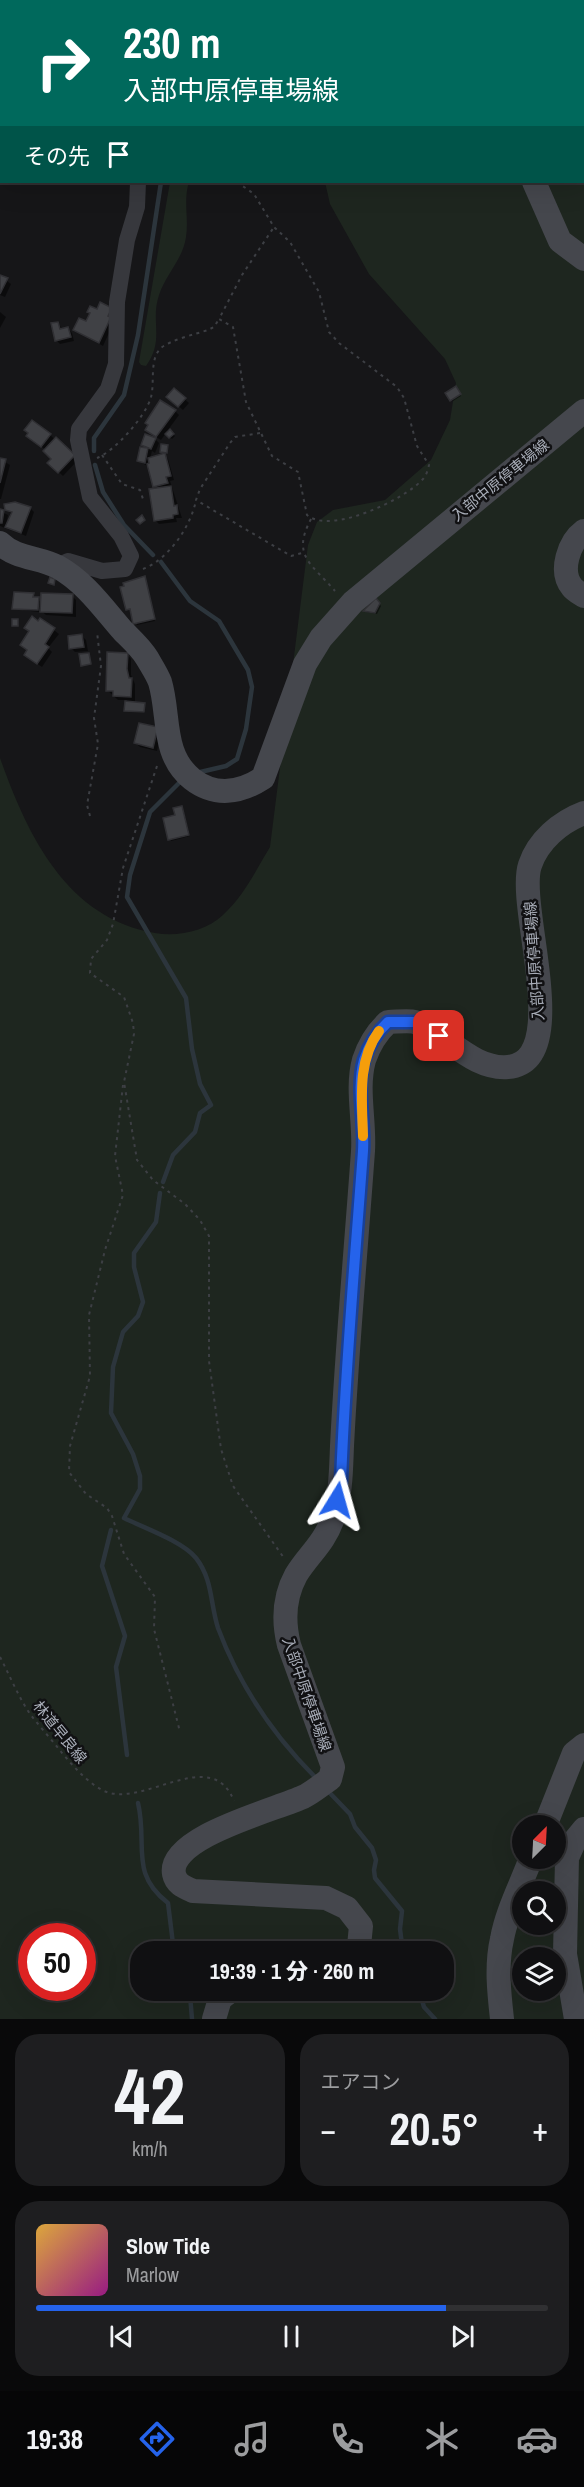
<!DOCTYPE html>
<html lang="ja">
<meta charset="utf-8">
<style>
body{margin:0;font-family:"Archivo Narrow","Noto Sans JP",sans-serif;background:#1e1e20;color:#f1f3f6;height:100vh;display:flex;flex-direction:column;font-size:22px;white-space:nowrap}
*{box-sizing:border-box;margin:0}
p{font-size:20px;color:#9c9d9f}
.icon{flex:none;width:33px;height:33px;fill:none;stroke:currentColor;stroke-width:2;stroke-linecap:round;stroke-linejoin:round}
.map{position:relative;height:2019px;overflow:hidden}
.side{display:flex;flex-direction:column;gap:15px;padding:15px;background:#09090a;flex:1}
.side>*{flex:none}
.banner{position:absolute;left:0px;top:0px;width:585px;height:183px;box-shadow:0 6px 24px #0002,0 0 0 2px #303032;background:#00695c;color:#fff;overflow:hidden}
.needle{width:39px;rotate:24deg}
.fabs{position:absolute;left:512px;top:1815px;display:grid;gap:12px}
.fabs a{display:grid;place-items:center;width:54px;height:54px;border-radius:50%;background:#101012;box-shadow:0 6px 24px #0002,0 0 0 2px #303032;font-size:30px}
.speed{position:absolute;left:18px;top:1923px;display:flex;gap:12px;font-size:30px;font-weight:700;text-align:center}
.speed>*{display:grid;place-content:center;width:78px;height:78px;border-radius:50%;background:#101012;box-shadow:0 6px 24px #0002,0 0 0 2px #303032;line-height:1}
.speed .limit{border:9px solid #d22;background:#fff;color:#111}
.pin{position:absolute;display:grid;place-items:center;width:51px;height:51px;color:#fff;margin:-26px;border-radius:12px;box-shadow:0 3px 9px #0006}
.me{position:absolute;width:66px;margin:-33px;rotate:8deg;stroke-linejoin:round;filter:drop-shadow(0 0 4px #0008)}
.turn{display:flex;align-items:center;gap:21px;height:126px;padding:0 24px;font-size:27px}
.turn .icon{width:78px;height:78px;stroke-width:2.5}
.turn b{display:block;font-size:42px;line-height:51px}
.then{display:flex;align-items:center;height:57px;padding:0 24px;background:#0003;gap:12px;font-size:22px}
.big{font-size:45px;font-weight:800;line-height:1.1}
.side .widget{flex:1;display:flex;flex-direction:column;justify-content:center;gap:9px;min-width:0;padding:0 21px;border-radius:24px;background:#1e1e20}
.side .dial{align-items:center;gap:0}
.dial b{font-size:78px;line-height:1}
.song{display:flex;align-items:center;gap:18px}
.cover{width:72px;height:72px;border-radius:9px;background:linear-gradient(135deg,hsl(40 70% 55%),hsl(310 70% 35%))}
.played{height:6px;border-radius:3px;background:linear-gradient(90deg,#2563eb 80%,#303032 80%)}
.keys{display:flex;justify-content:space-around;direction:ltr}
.heat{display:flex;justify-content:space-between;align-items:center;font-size:33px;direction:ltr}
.side .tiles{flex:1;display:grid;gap:15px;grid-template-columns:1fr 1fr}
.widget:last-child{grid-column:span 2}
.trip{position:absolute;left:130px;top:1941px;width:324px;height:60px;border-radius:24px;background:#101012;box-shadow:0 6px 24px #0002,0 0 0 2px #303032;font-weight:800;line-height:60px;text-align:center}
.dock{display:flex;height:96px;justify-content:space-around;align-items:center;background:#060607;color:#9c9d9f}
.dock .icon{width:42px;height:42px}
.dock .current{color:#2563eb}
.dock b{font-size:27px;color:#f1f3f6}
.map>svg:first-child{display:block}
</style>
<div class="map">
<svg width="584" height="2019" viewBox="0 0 584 2019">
<rect width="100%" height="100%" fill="#161618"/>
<g fill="#1e261f" fill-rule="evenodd">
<path d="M 0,0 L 130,0 L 2,2 L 0,176 Z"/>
<path d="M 144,0 L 361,0 L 361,1 L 144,2 Z"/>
<path d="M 389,0 L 584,0 L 584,2019 L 0,2019 L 0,758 C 27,834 66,918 155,933 C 178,937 206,931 223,915 C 244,896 256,870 270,847 L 308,545 L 317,522 L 333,510 L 385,500 L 431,460 L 450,420 L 456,383 L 445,359 L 369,274 L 330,204 L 325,182 L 584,182 L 584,2 ZM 522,1826 L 555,1826 L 555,1858 L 522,1858 ZM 522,1892 L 555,1892 L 555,1924 L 522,1924 ZM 32,1936 L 82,1936 L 82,1988 L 32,1988 ZM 141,1952 L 444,1952 L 444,1990 L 141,1990 ZM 522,1958 L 555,1958 L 555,1990 L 522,1990 Z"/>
<path d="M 170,182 L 189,182 C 183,200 189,218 186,237 C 183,259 166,274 159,295 C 150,322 165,340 146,366 L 141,365 L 139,362 Z"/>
</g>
<g fill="#0007">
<path d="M 0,276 L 11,284 L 5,297 L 0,295 Z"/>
<path d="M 101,304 L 114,322 L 103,346 L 75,330 L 87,323 Z"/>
<path d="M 0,312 L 6,317 L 0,328 Z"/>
<path d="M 58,323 L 63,330 L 68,328 L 72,333 L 74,341 L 60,344 L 56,340 Z"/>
<path d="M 455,388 L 461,396 L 453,401 L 451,400 Z"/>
<path d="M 174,390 L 189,403 L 183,410 L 172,401 Z"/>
<path d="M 175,411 L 179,415 L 168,430 L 175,436 L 172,439 L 166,433 L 161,440 L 151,434 Z"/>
<path d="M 50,435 L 78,460 L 63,476 L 49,463 L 53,458 L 46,450 L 32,440 Z"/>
<path d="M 155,439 L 159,443 L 155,453 L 152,451 L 150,459 L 164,455 L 168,459 L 174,480 L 170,481 L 182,518 L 176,518 L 177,522 L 159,524 L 155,520 L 157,489 L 149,467 L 139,461 L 146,448 L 142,445 Z"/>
<path d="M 0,459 L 10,465 L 1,499 L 0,499 Z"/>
<path d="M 30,508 L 34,512 L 26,536 L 0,526 L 0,511 L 8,515 L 6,525 L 11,514 L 7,509 Z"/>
<path d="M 144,578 L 155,621 L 137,625 L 132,610 L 127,609 Z"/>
<path d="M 33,595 L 34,598 L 42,602 L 72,596 L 76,600 L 76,617 L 46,615 L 39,609 L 39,612 L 14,609 Z"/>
<path d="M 376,600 L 381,606 L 377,614 L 366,612 Z"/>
<path d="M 41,620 L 59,634 L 48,648 L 52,652 L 42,667 L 30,659 Z"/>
<path d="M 82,636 L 86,640 L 88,651 L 75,652 L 71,648 Z"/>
<path d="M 127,654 L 131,659 L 131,675 L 135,684 L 135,703 L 144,704 L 145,713 L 128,712 L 127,700 L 118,700 L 107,690 Z"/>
<path d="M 140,725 L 161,733 L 157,751 L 140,747 L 136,743 Z"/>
<path d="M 183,809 L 190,836 L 171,841 L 170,839 L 176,816 Z"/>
</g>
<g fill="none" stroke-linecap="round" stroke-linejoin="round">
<g stroke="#2c353c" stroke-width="4.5">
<path d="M 209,2 L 212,0"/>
<path d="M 94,451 L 94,438 L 124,395 L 138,335 L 161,182"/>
<path d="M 95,465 L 103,492 L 124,525 L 153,555"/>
<path d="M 161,562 L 190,601 L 219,621 L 248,670 L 252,687 L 246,729 L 237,759 L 226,766 L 196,773"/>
<path d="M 163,1182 L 173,1155 L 195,1132 L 200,1113 L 211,1105 L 200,1084 L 192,1049 L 186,998 L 127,897 L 130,875 L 150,812 L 182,780"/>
<path d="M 160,1193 L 156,1222 L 134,1253 L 134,1267 L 143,1302 L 138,1316 L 123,1332 L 113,1367 L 111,1413 L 133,1454 L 140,1476 L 140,1489 L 124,1518 C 144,1528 182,1541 196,1558 C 213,1580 210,1603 218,1628 C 239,1684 273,1735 315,1777"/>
<path d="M 111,1530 L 102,1566 L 125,1636 L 116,1667 L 127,1755"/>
<path d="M 327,1790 L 350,1814 L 355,1827 L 372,1848 L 376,1860 L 374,1870 L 375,1878 L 402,1911 L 400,1929 L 403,1952"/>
<path d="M 138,1803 C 148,1845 129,1873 168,1903 L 174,1952"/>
<path d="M 187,1990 L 190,1995 L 192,2019"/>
<path d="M 419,1990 L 424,2007 L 435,2019"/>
</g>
</g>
<g fill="#404145" stroke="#303034" stroke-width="1.5">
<path d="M 0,275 L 8,278 L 0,294 Z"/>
<path d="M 100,302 L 112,308 L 108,316 L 111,317 L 99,343 L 73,330 L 79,318 L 86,321 L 90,313 L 87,312 L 90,306 L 97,309 Z"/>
<path d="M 58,322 L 60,329 L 68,327 L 71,337 L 55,341 L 51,323 Z"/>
<path d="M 456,386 L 461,394 L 450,401 L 445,393 Z"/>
<path d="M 174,388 L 186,398 L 178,407 L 166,397 Z"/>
<path d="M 160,400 L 176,410 L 156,437 L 145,430 L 148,425 L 145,423 Z"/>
<path d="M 32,420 L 51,434 L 41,447 L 26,436 L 28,433 L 24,430 Z"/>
<path d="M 170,429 L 174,434 L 169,438 L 165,434 Z"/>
<path d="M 145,434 L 156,438 L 151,449 L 141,445 Z"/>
<path d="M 56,437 L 75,455 L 58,473 L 47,463 L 51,459 L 43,451 Z"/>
<path d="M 161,444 L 168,445 L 167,453 L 160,452 Z"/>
<path d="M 140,447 L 148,448 L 145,463 L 137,461 Z"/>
<path d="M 165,453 L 171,476 L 166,477 L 168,483 L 153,487 L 147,464 L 149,463 L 148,458 Z"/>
<path d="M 0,458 L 6,459 L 0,483 Z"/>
<path d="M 171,486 L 174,506 L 177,505 L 178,514 L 173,515 L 173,518 L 154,521 L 149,489 Z"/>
<path d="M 15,502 L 31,507 L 21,533 L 5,527 L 12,512 L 5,510 L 4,504 Z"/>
<path d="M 0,509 L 4,510 L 2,523 L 0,523 Z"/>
<path d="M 142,515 L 145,520 L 140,524 L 136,520 Z"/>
<path d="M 145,576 L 155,619 L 133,624 L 130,609 L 126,610 L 120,587 L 124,586 L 123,583 Z"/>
<path d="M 50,577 L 55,579 L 54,585 L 48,583 Z"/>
<path d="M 14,592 L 34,593 L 33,597 L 39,597 L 38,610 L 12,609 Z"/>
<path d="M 41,593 L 73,594 L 72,613 L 40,612 Z"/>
<path d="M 376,598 L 380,603 L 375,613 L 363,611 Z"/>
<path d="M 32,616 L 38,621 L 40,618 L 55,628 L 45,644 L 49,647 L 37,664 L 24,655 L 27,650 L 20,645 L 29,631 L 24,628 Z"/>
<rect x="12" y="619" width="6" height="7"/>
<path d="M 82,634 L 84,647 L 69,649 L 68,636 Z"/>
<path d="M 107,652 L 128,653 L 127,669 L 129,678 L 132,678 L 131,697 L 113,696 L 113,691 L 106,691 Z"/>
<path d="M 89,653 L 91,664 L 81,666 L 79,654 Z"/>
<path d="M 125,701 L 145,703 L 144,712 L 124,711 Z"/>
<path d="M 139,723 L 158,727 L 153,748 L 134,743 Z"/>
<path d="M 182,806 L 189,835 L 168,840 L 163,818 L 175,815 L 173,808 Z"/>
</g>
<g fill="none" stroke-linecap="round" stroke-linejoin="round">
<g stroke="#3d3f44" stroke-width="2" stroke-dasharray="3 4.5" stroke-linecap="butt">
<path d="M 359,0 L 360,2"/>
<path d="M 383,2 L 384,0"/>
<path d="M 237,182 L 254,194 L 274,227 L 290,242 L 319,292 L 329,332 L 339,343 L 397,387 L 404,398 L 417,446 L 429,465 C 428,470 426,477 421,481 C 403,500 330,535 307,515 L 298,472 L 272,456 L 246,402 L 233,327 L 219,319 L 242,275 L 274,227"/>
<path d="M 260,433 L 235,437 L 230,443 L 200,489 L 196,500 L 291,556 L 302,553"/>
<path d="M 102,455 L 122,484 L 140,490 L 143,499"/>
<path d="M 97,458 C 115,451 146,416 151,397 C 155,383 149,359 161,348 C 170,340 196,334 208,330 L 214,327 L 219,319"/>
<path d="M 311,519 C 291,556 312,564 335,591"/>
<path d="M 143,569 C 169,559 191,526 196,500"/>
<path d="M 157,766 L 123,868 L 113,924 L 107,940 L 91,959 L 90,973 L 124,997 L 133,1023 L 134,1034 L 124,1082 L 137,1160 L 153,1180 L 185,1204 L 200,1220 L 209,1236 L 209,1361 L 221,1449 L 233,1486 L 284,1558"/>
<path d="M 90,816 L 87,805 L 98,744 L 94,718 L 101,666 L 97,632"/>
<path d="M 123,1085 L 115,1156 L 123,1195 L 105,1250 L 89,1315 L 90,1376 L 70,1446 L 69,1472 L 86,1494 L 107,1508 L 112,1516 L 124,1554 L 155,1597 L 154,1629 L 180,1732"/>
<path d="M 0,1657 C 10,1676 18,1696 30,1714 C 40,1727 52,1740 62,1753 C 74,1767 86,1781 102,1790 C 141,1811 211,1743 234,1801"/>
</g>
<g stroke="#37383d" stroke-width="16">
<path d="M 138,2 L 138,0"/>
<path d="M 57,566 L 68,561 L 102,571 L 125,569 L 131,556 L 121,536 L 90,497 L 78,440 L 79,429 L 108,389 L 116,364 L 117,302 L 127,240 L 137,207 L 138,182"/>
</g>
<g stroke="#45474d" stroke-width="24">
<path d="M 534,182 L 560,241 L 584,259"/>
<path d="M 584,531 C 569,542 559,571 572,587 C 575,591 581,594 584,596"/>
<path d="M 0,543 C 16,559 40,557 58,567 C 85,582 103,608 123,631 C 131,639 141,648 147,658 C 151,665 157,674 160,682 C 170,715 161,754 192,779 C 215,797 240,793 263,778 L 305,664 L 321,638 L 353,602 L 584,411"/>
<path d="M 545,1826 L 574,1753 L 584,1745"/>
<path d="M 353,1952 L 359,1946 L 361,1926 L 347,1908 L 326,1898 L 193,1891 C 184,1887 176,1884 174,1874 C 167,1837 275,1810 303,1797 C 312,1793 321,1785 330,1779 L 333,1767 L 289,1645 C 283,1621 284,1597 296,1575 C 309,1554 324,1544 333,1518 C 341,1495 341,1470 342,1446 C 347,1347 356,1249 363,1151 C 365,1121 356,1089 364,1060 C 369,1045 377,1032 388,1022 C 396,1022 408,1020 415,1022 C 447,1034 472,1070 508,1067 C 574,1061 516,906 530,865 C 538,841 560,822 584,813"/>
<path d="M 214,2019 L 220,1999 L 232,1990"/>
<path d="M 502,2019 C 499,1992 496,1965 502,1939 C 507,1911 521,1885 531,1858"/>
<path d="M 576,2019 L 565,1954 L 567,1858 L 575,1840 L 584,1829"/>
</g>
</g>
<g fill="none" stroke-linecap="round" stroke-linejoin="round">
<g stroke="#184099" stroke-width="15">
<path id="route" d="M 337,1500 L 341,1482 C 345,1371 355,1261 363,1151 C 365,1121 356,1089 364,1060 C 369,1045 377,1032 388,1022 L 414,1022 L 439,1036"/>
</g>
<use href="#route" stroke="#2563eb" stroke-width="10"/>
<path stroke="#f59e0b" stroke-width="10" d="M 363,1136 C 362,1100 357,1061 379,1031"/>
</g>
<g text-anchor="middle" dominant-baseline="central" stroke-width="5" stroke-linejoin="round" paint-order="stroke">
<g font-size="15" fill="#a8adb8" stroke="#111113">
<text transform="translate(500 480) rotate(-39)">入部中原停車場線</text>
<text transform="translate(534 961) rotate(-94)">入部中原停車場線</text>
<text transform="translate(307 1694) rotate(71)">入部中原停車場線</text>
<text transform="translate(60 1732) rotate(51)">林道早良線</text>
</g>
</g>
</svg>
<div class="fabs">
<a><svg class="needle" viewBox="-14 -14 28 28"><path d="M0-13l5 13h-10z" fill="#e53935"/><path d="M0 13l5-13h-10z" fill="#9c9d9f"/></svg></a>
<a><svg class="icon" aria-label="search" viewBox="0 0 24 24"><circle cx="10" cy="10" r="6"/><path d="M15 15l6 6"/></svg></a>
<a><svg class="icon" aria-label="layers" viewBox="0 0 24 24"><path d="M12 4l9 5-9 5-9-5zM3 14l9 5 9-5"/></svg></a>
</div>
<div class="speed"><div class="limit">50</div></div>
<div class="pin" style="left:439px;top:1036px;background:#d93025"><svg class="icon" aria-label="arrive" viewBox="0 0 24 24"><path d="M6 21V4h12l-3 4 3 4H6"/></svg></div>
<svg class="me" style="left:337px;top:1500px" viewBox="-20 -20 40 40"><path d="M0-17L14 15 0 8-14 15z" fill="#2563eb" stroke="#fff" stroke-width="4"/></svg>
<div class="trip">19:39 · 1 分 · 260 m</div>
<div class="banner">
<div class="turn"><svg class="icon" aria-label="right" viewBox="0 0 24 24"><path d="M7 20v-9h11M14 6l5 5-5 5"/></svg><div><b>230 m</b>入部中原停車場線</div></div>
<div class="then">その先<svg class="icon" aria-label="arrive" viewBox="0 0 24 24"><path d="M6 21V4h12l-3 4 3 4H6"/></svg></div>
</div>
</div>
<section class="side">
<div class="tiles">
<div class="widget dial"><b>42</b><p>km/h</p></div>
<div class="widget"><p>エアコン</p>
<div class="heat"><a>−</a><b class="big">20.5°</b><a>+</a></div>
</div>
<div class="widget">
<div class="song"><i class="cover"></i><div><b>Slow Tide</b><p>Marlow</p></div></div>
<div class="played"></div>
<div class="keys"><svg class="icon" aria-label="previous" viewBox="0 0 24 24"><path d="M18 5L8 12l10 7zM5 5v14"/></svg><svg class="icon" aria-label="pause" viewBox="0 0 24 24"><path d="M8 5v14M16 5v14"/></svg><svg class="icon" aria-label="next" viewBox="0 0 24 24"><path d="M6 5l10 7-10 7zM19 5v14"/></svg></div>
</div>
</div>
</section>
<nav class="dock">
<b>19:38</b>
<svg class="icon current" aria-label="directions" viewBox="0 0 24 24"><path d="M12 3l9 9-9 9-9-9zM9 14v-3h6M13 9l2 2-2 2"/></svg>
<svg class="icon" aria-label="music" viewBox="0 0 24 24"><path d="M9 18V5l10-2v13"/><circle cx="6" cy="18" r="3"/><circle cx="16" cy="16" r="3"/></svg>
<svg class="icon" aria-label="phone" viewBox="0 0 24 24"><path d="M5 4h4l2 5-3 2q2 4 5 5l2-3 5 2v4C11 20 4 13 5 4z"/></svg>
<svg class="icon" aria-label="climate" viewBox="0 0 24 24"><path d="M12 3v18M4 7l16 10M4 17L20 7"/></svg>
<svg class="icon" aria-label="car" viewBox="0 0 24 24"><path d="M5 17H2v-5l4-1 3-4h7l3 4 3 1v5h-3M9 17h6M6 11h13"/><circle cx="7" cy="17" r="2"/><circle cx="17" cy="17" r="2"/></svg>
</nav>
